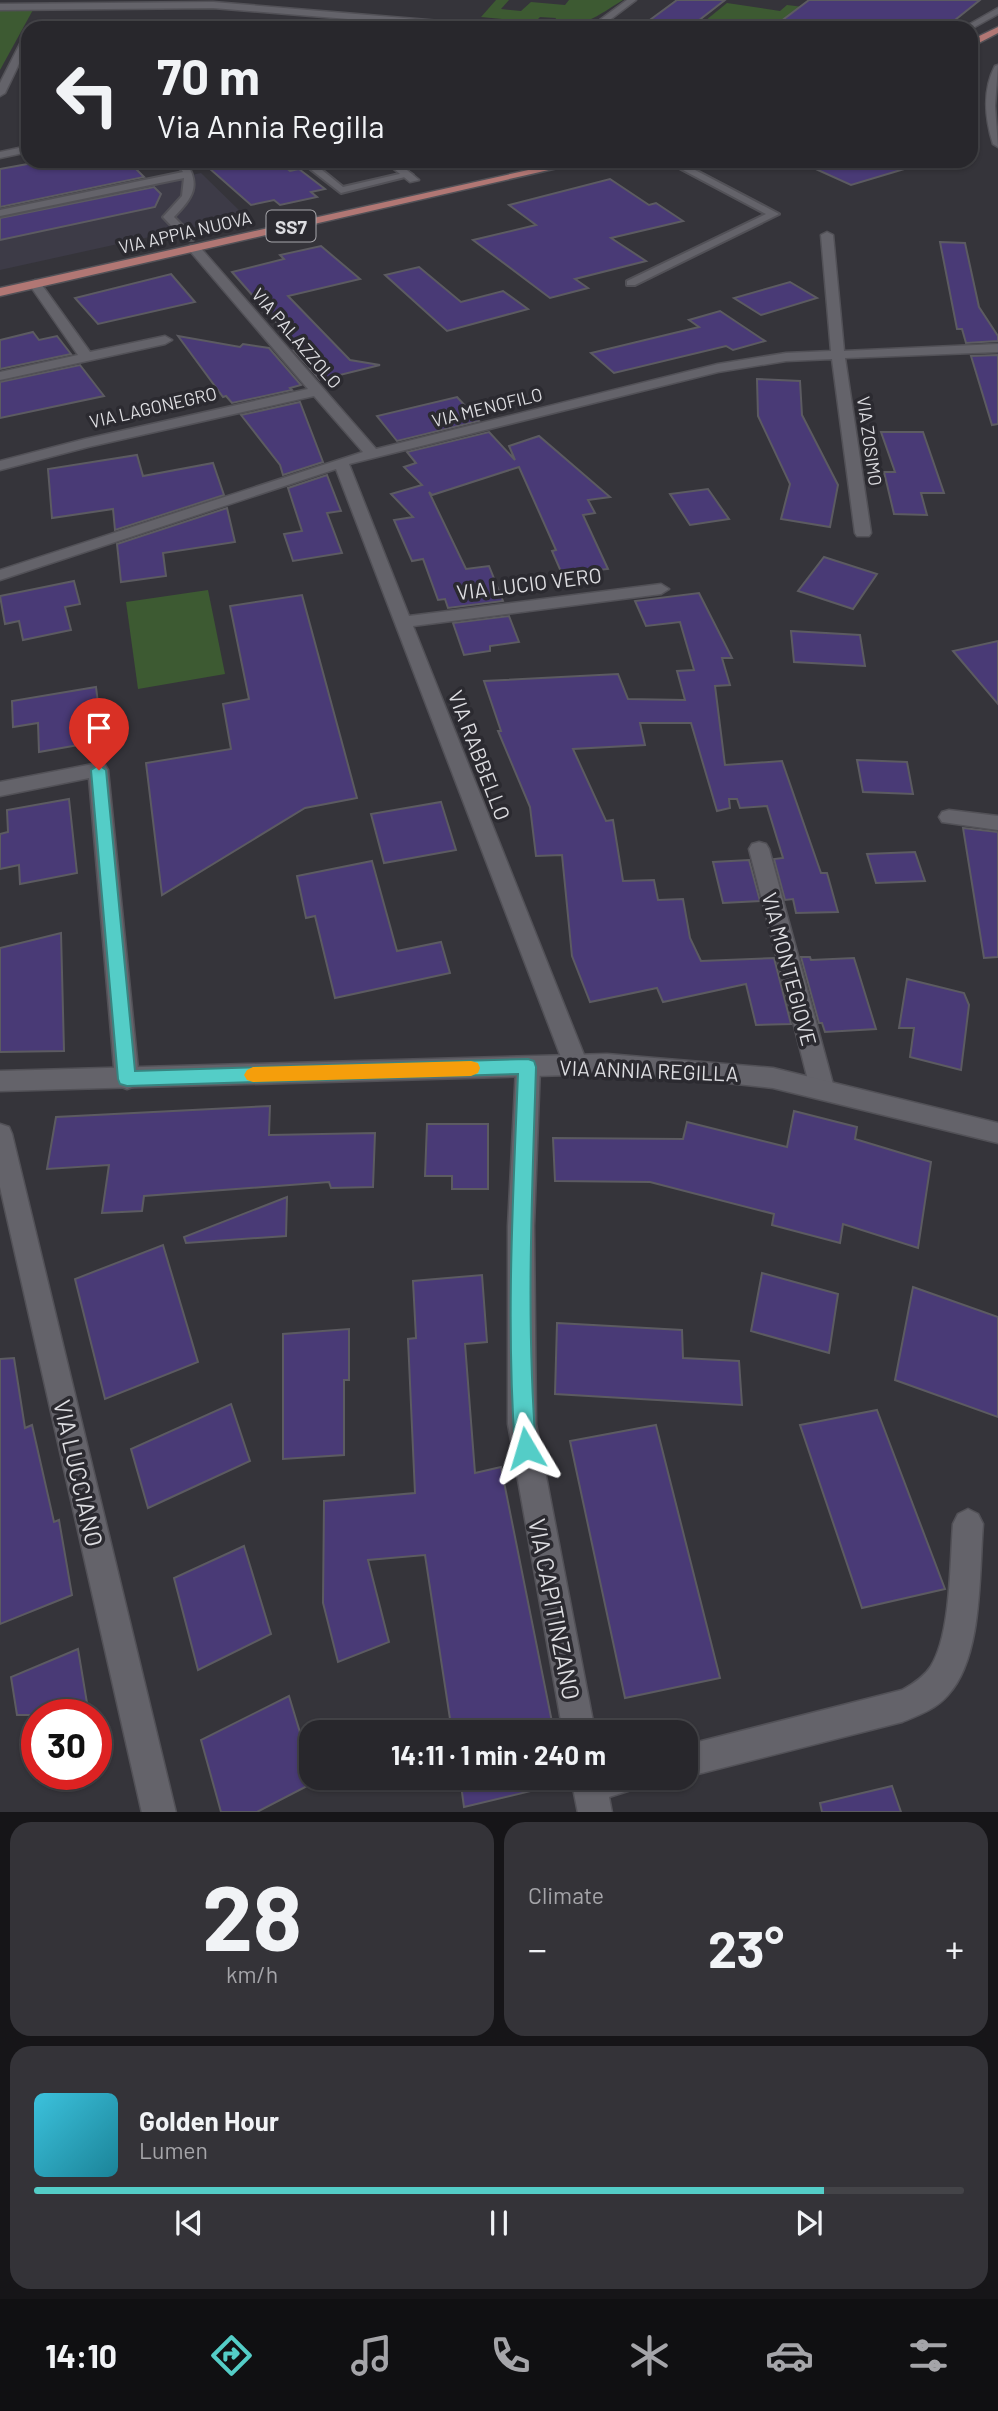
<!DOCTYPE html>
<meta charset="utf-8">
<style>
body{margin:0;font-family:Barlow,sans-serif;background:#343338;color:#f1f3f6;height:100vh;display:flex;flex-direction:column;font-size:26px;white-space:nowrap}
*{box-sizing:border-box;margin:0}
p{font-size:23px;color:#a5a5a9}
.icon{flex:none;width:38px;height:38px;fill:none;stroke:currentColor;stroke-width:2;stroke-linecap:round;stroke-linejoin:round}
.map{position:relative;height:1812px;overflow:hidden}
.details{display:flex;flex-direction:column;gap:10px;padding:10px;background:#161518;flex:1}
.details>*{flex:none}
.top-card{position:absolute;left:21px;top:21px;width:957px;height:147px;border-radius:21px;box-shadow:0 2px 5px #0004,0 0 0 2px #444448;background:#28272c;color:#f1f3f6;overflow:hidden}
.speed{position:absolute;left:21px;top:1699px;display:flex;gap:14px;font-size:35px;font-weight:700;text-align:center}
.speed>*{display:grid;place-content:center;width:91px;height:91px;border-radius:50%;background:#28272c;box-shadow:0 2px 5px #0004,0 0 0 2px #444448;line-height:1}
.speed .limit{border:10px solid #d22;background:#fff;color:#111}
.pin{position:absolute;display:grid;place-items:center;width:60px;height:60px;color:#fff;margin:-72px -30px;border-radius:50% 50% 50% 0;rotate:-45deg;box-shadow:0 0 7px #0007}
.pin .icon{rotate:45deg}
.me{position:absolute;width:77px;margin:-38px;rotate:353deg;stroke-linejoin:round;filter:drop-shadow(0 0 5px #0008)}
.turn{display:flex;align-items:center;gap:24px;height:147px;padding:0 21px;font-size:32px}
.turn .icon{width:91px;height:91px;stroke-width:2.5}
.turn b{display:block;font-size:49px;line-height:60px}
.big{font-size:52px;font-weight:700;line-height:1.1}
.details .widget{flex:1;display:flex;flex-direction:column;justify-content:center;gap:10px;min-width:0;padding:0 24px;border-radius:21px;background:#343338}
.details .dial{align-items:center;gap:0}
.dial b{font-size:91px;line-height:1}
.song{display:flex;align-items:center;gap:21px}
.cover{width:84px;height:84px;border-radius:10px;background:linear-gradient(135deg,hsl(190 70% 55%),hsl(190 70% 35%))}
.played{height:7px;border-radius:4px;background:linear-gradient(90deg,#54cdc7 85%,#444448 85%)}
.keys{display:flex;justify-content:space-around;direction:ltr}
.heat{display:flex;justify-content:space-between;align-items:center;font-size:38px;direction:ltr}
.details .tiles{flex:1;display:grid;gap:10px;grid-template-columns:1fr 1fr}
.widget:last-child{grid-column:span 2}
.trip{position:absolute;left:299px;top:1720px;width:399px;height:70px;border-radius:21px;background:#28272c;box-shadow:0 2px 5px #0004,0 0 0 2px #444448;font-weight:700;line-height:70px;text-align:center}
.menu{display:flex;height:112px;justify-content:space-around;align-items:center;background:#101012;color:#a5a5a9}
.menu .icon{width:49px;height:49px}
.menu .selected{color:#54cdc7}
.menu b{font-size:32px;color:#f1f3f6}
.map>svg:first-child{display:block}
</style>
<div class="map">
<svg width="998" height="1813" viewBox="0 0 998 1813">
<rect width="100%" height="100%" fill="#35343a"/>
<path fill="#3d3b47" d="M 201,173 L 245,216 L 0,270 L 0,215 Z"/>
<g fill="#3d5a32">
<path d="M 496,0 L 509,0 L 501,9 L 521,11 L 531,2 L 565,5 L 569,0 L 623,0 C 597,16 583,28 551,28 L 556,18 L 540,17 L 535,22 L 481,17 Z"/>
<path d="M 727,3 L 780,11 L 787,5 L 885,17 L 852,28 L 720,28 L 700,25 Z"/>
<path d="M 34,8 L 0,70 L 0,9 Z"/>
<path d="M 208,590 L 225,674 L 138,689 L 126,602 Z"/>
</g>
<g fill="#493a76" stroke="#5c5b61" stroke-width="2">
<path d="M 677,0 L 725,0 L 689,28 L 639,28 Z"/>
<path d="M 809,0 L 980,0 L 945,28 L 899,24 L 887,28 L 772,28 Z"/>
<path d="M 44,161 L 128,161 L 144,177 L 0,207 L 0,169 Z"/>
<path d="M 201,161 L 278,161 L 290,171 L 299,169 L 325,189 L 311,192 L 317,197 L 280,205 L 274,200 L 251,205 Z"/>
<path d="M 798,161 L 910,161 L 911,167 L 851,185 Z"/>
<path d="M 610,179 L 649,205 L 656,203 L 683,221 L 611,238 L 646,261 L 575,279 L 588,288 L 550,298 L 473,240 L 536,225 L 509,205 Z"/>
<path d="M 154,187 L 161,194 L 155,207 L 0,240 L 0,218 Z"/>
<path d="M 940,242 L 965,243 L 979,307 L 998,336 L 998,341 L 966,343 L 962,329 L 957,329 Z"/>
<path d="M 321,246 L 360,279 L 288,296 L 350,360 L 380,365 L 320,380 L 294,351 L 303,353 L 232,272 L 284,259 L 280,255 Z"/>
<path d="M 419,267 L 461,302 L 503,291 L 528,309 L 447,331 L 385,275 Z"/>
<path d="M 171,274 L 195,302 L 98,324 L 75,298 Z"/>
<path d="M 790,282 L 817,298 L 761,315 L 734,298 Z"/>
<path d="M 720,311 L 765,341 L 733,350 L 726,346 L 614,373 L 591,353 L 699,327 L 689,320 Z"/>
<path d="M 33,332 L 39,340 L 57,336 L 71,354 L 0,369 L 0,340 Z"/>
<path d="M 178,336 L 240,347 L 243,344 L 269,348 L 301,385 L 290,388 L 292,390 L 232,403 L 226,396 L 223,397 Z"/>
<path d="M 998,355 L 998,424 L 992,425 L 971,356 Z"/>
<path d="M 80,365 L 104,396 L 0,418 L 0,382 Z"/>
<path d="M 757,379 L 800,381 L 802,415 L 838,485 L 830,527 L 781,519 L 790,484 L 758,416 Z"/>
<path d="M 457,397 L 479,421 L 397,441 L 377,416 Z"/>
<path d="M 300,402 L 323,462 L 283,475 L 280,465 L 241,415 Z"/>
<path d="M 489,432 L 515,460 L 509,446 L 539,436 L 610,497 L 588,500 L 595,513 L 583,515 L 608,569 L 562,574 L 552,551 L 556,550 L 519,467 L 432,495 L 429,492 L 466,569 L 489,566 L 503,601 L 448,608 L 445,599 L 438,600 L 423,559 L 412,561 L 394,520 L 413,517 L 391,494 L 422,485 L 404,467 L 416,463 L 407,452 Z"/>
<path d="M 881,432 L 923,432 L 944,493 L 921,493 L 927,515 L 894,514 L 884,472 L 895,472 Z"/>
<path d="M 137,455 L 143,476 L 213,463 L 224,495 L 115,530 L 113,509 L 52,518 L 48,469 Z"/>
<path d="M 327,475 L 341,511 L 327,513 L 342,553 L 293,561 L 284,534 L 302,531 L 288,488 Z"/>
<path d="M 708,489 L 729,519 L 690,525 L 670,494 Z"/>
<path d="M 227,508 L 235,542 L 163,553 L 166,576 L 121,582 L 117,544 Z"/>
<path d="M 824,557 L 877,574 L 853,609 L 798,591 Z"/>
<path d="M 74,581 L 80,604 L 65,607 L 71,630 L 23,640 L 19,621 L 5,624 L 0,596 Z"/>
<path d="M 699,593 L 732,658 L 722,658 L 730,685 L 715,686 L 725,765 L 782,761 L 821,873 L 827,873 L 838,912 L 796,913 L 793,899 L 785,900 L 774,859 L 783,858 L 767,806 L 740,808 L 737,799 L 729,799 L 730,808 L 717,811 L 691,723 L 640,723 L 645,745 L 573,749 L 606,821 L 613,820 L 623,881 L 654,880 L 658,900 L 683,899 L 690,938 L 701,961 L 774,958 L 791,1024 L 756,1025 L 746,984 L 663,1002 L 657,988 L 590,1002 L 572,956 L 562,855 L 536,856 L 530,807 L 498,731 L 501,731 L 484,681 L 618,674 L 628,699 L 685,700 L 677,671 L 694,670 L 680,622 L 646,626 L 635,601 Z"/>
<path d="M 302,595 L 357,798 L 305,808 L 162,895 L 146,763 L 231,749 L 223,704 L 249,699 L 230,606 Z"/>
<path d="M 509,616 L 519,642 L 490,646 L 490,651 L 464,655 L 453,623 Z"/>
<path d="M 791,631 L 860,635 L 865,666 L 794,662 Z"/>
<path d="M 998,641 L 998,704 L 953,651 Z"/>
<path d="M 96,687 L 99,711 L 87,713 L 90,743 L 39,752 L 38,723 L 13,727 L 12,701 Z"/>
<path d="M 857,760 L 907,762 L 913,794 L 863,792 Z"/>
<path d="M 69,799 L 77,873 L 20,884 L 19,865 L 0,869 L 0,834 L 8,832 L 7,810 Z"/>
<path d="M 441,802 L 456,850 L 384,863 L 371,814 Z"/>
<path d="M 963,828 L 998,832 L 998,957 L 984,958 Z"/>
<path d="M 915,852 L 925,881 L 876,883 L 867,854 Z"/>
<path d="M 749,860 L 760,901 L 723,903 L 713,862 Z"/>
<path d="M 372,861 L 397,951 L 441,942 L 450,973 L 335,998 L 315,916 L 306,918 L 297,876 Z"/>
<path d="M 61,933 L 64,1051 L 0,1052 L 0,948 Z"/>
<path d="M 801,957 L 810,957 L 811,960 L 854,958 L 876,1029 L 825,1032 L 822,1023 L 819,1023 Z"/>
<path d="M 907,979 L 964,993 L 969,1005 L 961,1070 L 910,1057 L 914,1028 L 899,1028 Z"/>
<path d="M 270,1106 L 269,1135 L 375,1133 L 373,1187 L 331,1188 L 329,1182 L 144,1196 L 142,1211 L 102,1213 L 109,1165 L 47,1169 L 56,1117 Z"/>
<path d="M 794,1111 L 857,1127 L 855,1139 L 931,1162 L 918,1248 L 843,1224 L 840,1243 L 772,1225 L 774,1214 L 650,1182 L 555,1181 L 553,1138 L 683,1139 L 687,1122 L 787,1147 Z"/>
<path d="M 427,1124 L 488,1124 L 488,1189 L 452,1189 L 452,1176 L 425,1176 Z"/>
<path d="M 287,1197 L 286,1236 L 186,1243 L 184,1237 Z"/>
<path d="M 163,1245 L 198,1362 L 105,1399 L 75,1279 Z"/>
<path d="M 762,1273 L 838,1294 L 829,1353 L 751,1331 Z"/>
<path d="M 482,1275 L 487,1342 L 465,1344 L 475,1473 L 501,1467 L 554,1732 L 452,1732 L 425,1555 L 368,1560 L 389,1642 L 338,1662 L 323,1603 L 324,1501 L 415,1493 L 408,1339 L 416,1338 L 413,1281 Z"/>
<path d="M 913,1287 L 998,1317 L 998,1417 L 895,1380 Z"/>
<path d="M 557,1323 L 682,1330 L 683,1358 L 739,1361 L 742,1405 L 555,1394 Z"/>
<path d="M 349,1329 L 349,1380 L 344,1380 L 344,1455 L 283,1459 L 283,1334 Z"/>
<path d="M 14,1358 L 25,1428 L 32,1425 L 54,1522 L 59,1520 L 72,1595 L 0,1624 L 0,1359 Z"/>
<path d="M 231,1404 L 250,1461 L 148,1508 L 131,1449 Z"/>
<path d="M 877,1410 L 945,1589 L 862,1608 L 800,1425 Z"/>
<path d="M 656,1425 L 720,1678 L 625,1698 L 570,1441 Z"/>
<path d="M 244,1546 L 271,1634 L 198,1670 L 174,1578 Z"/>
<path d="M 78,1649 L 89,1715 L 17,1715 L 11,1677 Z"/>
<path d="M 289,1696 L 315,1782 L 257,1812 L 221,1812 L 201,1740 Z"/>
<path d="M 460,1778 L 563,1778 L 564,1783 L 464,1807 Z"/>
<path d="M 892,1786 L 901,1812 L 822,1812 L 820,1803 Z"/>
</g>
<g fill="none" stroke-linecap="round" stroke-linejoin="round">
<g stroke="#525157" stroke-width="4">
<g id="lane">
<path d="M 175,161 L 185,161 C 202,186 192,198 174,217 L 193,236 L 193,240 L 185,240 L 163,217 L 182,196 L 184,178 L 0,216 L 0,210 L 183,172 Z"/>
<path d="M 300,161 L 311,161 L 343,187 L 408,172 L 413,175 L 341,193 Z"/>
<path d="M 666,161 L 678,161 L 779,214 L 635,285 L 627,285 L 627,281 L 766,214 Z"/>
</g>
</g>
<g stroke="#525157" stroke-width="3">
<g id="street">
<path d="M 627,0 L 636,0 L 599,28 L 589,28 Z"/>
<path d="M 213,2 L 488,25 L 492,28 L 457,28 L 213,8 L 0,10 L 0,4 Z"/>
<path d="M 998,8 L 998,14 L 971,29 L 963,28 Z"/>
<path d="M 28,33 L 28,45 L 5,93 L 0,96 L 0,83 L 24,36 Z"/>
<path d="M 28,146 L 28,152 L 0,158 L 0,152 Z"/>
<path d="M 384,161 L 396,161 L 419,180 L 410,182 Z"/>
<path d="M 827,232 L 833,235 L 844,351 L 998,344 L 998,352 L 845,358 L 871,533 L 869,536 L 857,536 L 855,533 L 832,359 L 786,361 L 718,372 L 349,464 L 409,616 L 661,584 L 669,589 L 661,594 L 413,626 L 588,1065 L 584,1072 L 576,1075 L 568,1072 L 564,1065 L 336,469 L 0,580 L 0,570 L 363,452 L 314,396 L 88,447 L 0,470 L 0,461 L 85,439 L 308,389 L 190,251 L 190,245 L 198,245 L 376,449 L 718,364 L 786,353 L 831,351 L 821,235 Z"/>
<path d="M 35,280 L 39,281 L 90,352 L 165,336 L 172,340 L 165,344 L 0,380 L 0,372 L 78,355 L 29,284 Z"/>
<path d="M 98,763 L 105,765 L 108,770 L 139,1079 L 135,1086 L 127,1089 L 119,1086 L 115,1079 L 89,778 L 0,796 L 0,782 Z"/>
<path d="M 949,810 L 998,816 L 998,830 L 942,822 L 939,817 L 942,812 Z"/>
<path d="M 759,842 L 766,844 L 769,849 L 834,1088 L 830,1095 L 822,1098 L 814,1095 L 810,1088 L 749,849 L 752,844 Z"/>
<path d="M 528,1057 L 536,1060 L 540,1067 L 534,1226 L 536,1424 L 595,1732 L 563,1732 L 508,1424 L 508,1226 L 516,1067 L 520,1060 Z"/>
<path d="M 0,1124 L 9,1127 L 12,1134 L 176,1813 L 142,1813 L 0,1187 Z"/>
<path d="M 968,1509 L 978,1514 L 983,1524 C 979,1573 983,1657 948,1695 C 936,1709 919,1715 902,1722 L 686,1777 L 686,1745 L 902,1690 C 913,1684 924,1677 931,1666 C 951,1634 950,1562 953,1524 L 958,1514 Z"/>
<path d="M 571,1778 L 636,1778 L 631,1790 L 609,1797 L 612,1813 L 578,1813 Z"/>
</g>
</g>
<g stroke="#525157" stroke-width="3">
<g id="secondary">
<path d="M 998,65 L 995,106 L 998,147 L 993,144 C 985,118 982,91 995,66 Z"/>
<path d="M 607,1054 L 773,1068 L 998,1123 L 998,1143 L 773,1088 L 691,1079 L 607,1074 L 0,1091 L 0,1071 Z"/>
</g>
</g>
<g stroke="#525157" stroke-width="3">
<g id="primary">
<path d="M 998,27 L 998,33 L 971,47 L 971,40 Z"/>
<path d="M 569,161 L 588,161 L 0,296 L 0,288 Z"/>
</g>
</g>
<use href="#lane" fill="#64636a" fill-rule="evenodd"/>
<use href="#street" fill="#64636a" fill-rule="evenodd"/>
<use href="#secondary" fill="#64636a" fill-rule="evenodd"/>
<use href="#primary" fill="#b17774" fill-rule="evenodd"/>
</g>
<path fill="#54cdc7" stroke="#378581" stroke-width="2" d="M 99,765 L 106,770 L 135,1071 L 528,1059 L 534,1061 L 536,1067 C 532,1194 526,1321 536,1448 L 533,1455 L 526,1458 L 518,1455 L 515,1448 C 506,1323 513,1199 518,1074 L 127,1086 L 120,1084 L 118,1079 L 91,770 Z"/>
<path fill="#f59e0b" d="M 471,1061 L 478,1063 L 480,1068 L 478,1073 L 471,1076 L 253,1082 L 247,1080 L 244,1075 L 247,1070 L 253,1067 Z"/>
<g text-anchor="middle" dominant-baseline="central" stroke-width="7" stroke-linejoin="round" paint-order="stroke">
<g font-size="18" fill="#dddde1" stroke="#2b2a30">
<text transform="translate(185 232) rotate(-13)">VIA APPIA NUOVA</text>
<text transform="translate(297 338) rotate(49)">VIA PALAZZOLO</text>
<text transform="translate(153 407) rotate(-13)">VIA LAGONEGRO</text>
<text transform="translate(487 407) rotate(-14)">VIA MENOFILO</text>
<text transform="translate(870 441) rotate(82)">VIA ZOSIMO</text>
</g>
<rect fill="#2b2a30" stroke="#a8a7ac" stroke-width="2" x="266.5" y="210.5" width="49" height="31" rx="5"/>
<g font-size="19" font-weight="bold" fill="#dddde1">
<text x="291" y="226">SS7</text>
</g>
<g font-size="21" fill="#dddde1" stroke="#2b2a30">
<text transform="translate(529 583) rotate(-7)">VIA LUCIO VERO</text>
<text transform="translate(480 755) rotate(69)">VIA RABBELLO</text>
<text transform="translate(790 969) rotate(75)">VIA MONTEGIOVE</text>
<text transform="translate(649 1070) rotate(2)">VIA ANNIA REGILLA</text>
</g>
<g font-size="24" fill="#dddde1" stroke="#2b2a30">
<text transform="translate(79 1473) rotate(77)">VIA LUCCIANO</text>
<text transform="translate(555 1609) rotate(79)">VIA CAPITINZANO</text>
</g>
</g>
</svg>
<div class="speed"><div class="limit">30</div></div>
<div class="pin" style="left:99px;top:770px;background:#d93025"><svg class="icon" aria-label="arrive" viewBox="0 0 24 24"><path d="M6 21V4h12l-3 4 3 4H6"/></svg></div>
<svg class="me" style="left:526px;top:1448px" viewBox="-20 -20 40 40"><path d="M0-17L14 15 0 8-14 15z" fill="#54cdc7" stroke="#fff" stroke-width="4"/></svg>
<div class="trip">14:11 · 1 min · 240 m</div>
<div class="top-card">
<div class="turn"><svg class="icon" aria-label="left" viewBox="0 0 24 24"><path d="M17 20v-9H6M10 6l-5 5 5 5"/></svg><div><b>70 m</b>Via Annia Regilla</div></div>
</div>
</div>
<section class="details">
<div class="tiles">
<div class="widget dial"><b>28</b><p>km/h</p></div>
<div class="widget"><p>Climate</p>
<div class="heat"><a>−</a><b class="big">23°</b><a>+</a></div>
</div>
<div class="widget">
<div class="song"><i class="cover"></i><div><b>Golden Hour</b><p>Lumen</p></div></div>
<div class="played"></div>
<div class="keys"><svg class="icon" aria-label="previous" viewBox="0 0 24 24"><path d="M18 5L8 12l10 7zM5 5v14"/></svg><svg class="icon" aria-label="pause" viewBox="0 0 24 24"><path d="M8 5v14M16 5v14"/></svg><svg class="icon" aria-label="next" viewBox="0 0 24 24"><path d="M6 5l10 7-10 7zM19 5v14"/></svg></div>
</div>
</div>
</section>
<nav class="menu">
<b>14:10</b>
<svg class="icon selected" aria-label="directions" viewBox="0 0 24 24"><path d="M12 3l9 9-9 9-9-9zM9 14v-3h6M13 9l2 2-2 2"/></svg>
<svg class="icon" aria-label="music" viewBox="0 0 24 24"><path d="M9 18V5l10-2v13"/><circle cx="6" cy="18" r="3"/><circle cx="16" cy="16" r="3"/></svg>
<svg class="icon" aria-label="phone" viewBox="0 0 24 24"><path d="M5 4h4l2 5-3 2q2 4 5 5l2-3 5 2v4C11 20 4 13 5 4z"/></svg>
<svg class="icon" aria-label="climate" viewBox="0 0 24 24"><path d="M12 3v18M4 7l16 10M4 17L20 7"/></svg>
<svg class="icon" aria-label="car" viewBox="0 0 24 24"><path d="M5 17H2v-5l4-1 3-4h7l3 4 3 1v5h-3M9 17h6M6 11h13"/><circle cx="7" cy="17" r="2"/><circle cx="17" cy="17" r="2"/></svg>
<svg class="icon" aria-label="filters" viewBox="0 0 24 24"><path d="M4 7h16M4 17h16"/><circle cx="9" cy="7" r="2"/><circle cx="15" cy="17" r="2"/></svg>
</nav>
